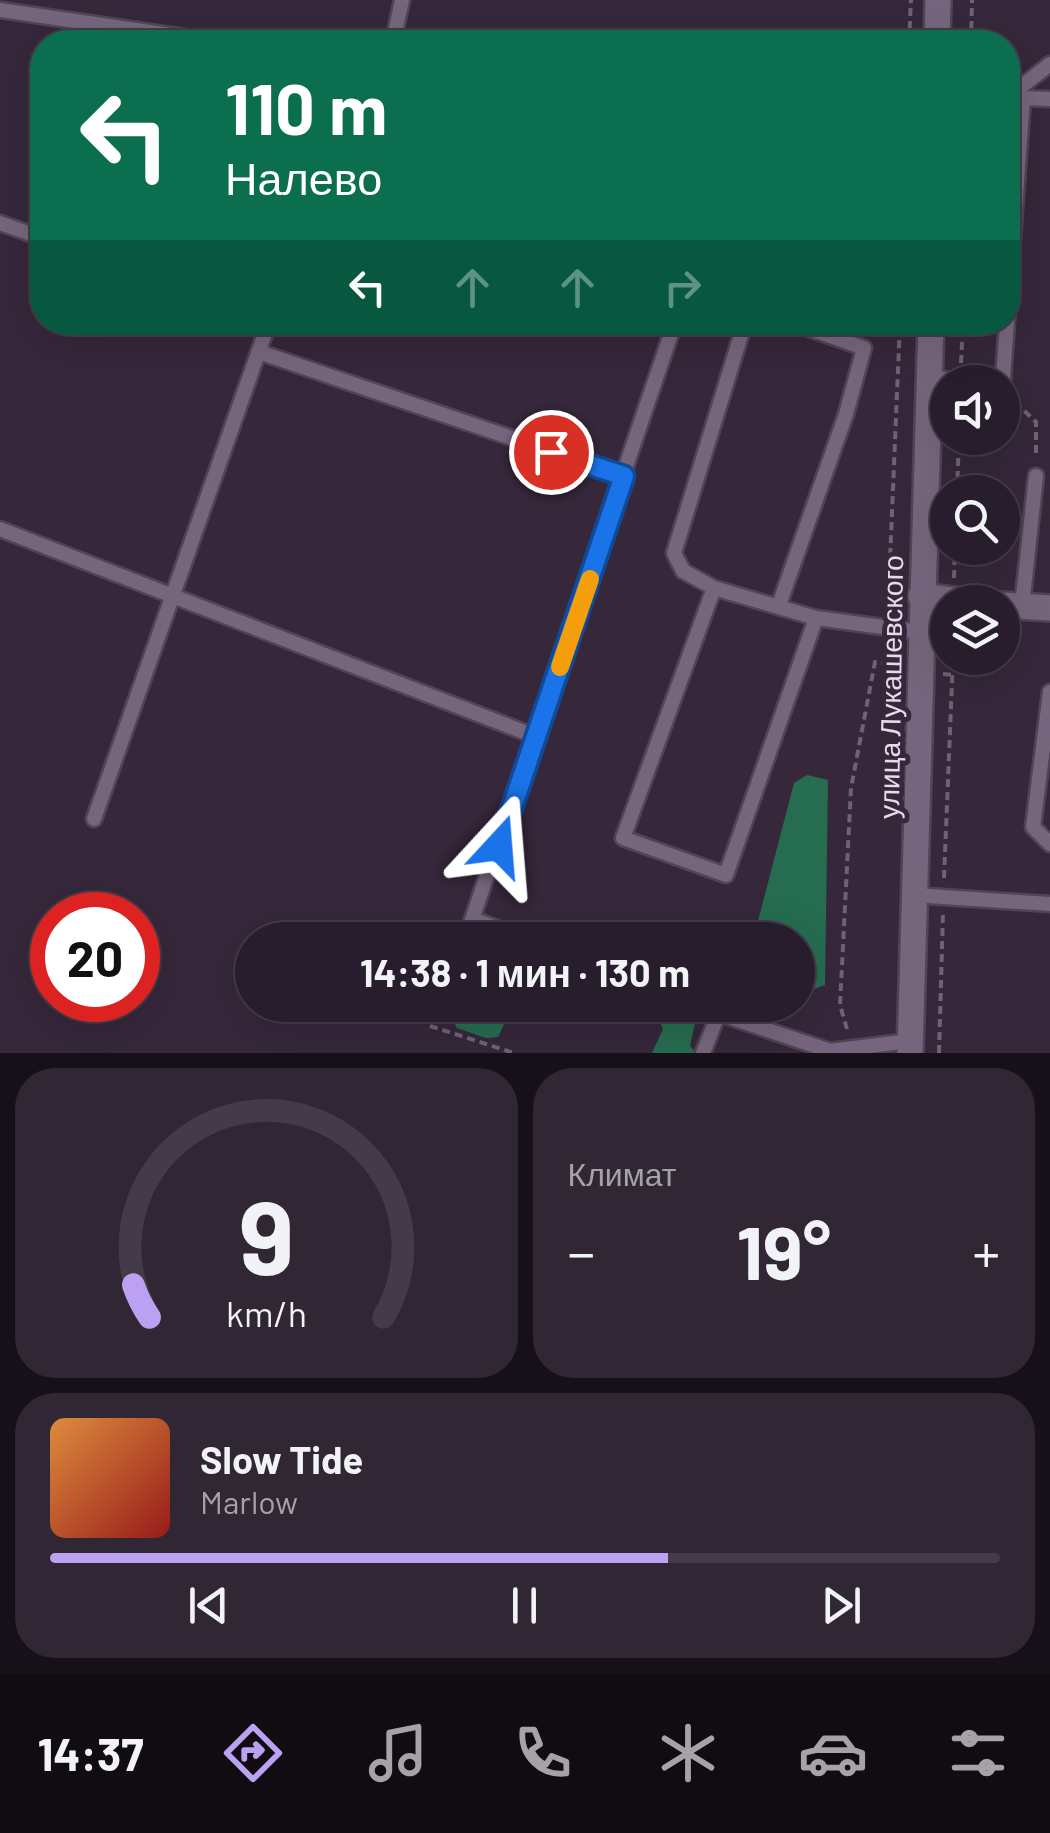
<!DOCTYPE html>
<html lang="ru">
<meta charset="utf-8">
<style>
body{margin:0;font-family:Barlow,sans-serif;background:#302634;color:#f1f3f6;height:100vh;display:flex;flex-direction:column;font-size:38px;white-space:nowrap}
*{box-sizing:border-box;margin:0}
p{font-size:32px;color:#a5a2a9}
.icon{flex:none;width:55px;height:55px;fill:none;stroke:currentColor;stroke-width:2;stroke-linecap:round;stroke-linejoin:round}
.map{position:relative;height:1053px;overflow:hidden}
.side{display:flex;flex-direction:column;gap:15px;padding:15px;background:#161018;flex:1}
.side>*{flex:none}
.banner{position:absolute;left:30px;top:30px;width:990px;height:305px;border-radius:40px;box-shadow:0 10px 40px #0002,0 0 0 2px #443b48;background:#0b6e4f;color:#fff;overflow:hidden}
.controls{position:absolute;left:930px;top:365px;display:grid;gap:20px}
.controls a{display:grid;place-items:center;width:90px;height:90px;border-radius:50%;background:#281d2c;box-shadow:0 10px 40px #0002,0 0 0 2px #443b48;font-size:50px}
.speed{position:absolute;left:30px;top:892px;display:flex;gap:20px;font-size:50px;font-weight:700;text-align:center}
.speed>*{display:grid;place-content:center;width:130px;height:130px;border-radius:50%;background:#281d2c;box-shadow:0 10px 40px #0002,0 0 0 2px #443b48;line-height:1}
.speed .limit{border:15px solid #d22;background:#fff;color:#111}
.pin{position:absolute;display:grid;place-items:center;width:85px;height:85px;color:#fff;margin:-42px;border:5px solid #fff;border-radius:50%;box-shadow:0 2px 10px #0007}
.me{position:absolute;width:110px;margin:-55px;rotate:19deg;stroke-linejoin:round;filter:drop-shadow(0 0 8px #0008)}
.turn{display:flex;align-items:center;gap:35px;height:210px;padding:0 30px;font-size:45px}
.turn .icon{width:130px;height:130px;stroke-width:2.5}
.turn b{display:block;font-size:70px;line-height:85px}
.lanes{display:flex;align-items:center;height:95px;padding:0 30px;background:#0003;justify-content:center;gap:50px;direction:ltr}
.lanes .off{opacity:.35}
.big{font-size:75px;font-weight:700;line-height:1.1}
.side .card{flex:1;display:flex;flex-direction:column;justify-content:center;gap:15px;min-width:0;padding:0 35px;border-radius:40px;background:#302634}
.side .dial{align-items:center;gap:0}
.dial svg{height:260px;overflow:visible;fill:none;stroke:#443b48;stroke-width:7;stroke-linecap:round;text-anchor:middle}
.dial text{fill:#f1f3f6;stroke:none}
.song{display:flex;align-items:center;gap:30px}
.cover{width:120px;height:120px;border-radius:15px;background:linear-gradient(135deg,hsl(30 70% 55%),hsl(0 70% 35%))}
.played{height:10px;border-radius:5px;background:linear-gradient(90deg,#bca0f2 65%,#443b48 65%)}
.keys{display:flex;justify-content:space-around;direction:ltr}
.heat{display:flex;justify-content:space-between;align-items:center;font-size:55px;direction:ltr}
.side .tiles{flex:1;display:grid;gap:15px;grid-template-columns:1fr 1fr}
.card:last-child{grid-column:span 2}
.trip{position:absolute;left:235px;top:922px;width:580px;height:100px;border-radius:50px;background:#281d2c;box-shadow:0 10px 40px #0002,0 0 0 2px #443b48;font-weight:700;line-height:100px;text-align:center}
.dock{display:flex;height:160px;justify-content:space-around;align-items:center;background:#100c12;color:#a5a2a9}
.dock .icon{width:70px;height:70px}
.dock .on{color:#bca0f2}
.dock b{font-size:45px;color:#f1f3f6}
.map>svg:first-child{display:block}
</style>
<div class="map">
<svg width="1050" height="1053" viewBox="0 0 1050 1053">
<rect width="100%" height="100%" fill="#36273b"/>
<g fill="#266c50">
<path d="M 807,775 L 828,780 L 825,985 L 798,995 L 798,940 L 753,940 L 794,783 Z"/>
<path d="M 457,1005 L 490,1006 L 506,1020 L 498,1037 L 486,1038 L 457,1028 L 452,1019 Z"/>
<path d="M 676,1005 L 697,1014 L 690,1046 L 696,1053 L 652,1053 L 663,1029 L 659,1020 L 664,1013 L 672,1017 Z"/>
</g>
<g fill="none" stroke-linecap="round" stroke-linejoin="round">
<g stroke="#514456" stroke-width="19">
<g id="service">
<path d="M 0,10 L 218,42"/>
<path d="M 393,42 L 402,0"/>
<path d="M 1008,97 L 1050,64"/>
<path d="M 1018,98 L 1050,99"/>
<path d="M 0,223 L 42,238"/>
<path d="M 745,322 L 674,553 L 683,571 L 714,588 L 816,618 L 920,632"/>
<path d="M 259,352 L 624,476"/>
<path d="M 930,376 L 959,382"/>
<path d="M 1002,392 L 1023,98"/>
<path d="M 0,529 L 537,737"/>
<path d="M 714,588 L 623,838 L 726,875 L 816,618"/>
<path d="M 779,605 L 846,414 L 864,348 L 790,322"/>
<path d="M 1022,606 L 1036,476"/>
<path d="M 1050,692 L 1033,827 L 1050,844"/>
<path d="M 94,819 L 269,322"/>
<path d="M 913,895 L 1050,904"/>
<path d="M 473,919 L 528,940"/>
<path d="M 465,940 L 675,322"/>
<path d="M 693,1005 L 830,1051 L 910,1041"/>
<path d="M 703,1053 L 718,1015"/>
</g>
</g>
<g stroke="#514456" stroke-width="30">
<g id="minor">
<path d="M 921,596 L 969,602"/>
<path d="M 1002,605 L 1050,608"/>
</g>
</g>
<g stroke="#514456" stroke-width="30">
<g id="secondary">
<path d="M 937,42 L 938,0"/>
<path d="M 910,1053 L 931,322"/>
</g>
</g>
<g stroke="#6f6274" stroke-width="4" stroke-dasharray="8 5" stroke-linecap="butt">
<path d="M 909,42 L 911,0"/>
<path d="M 971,42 L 972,0"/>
<path d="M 961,363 L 963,322"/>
<path d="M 1015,402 L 1036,422 L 1036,458"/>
<path d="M 957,492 L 959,438"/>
<path d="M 954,578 L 955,548"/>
<path d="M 888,608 L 900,322"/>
<path d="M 943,674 L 953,675"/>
<path d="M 944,878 L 953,658"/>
<path d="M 430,1026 L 514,1053"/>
<path d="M 847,1029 L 840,1005 L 851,788 L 875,662 L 899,666"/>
<path d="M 939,1053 L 943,913"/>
</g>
<use href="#service" stroke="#76667d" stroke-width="14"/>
<use href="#minor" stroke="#76667d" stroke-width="25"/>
<use href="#secondary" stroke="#76667d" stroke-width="25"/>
</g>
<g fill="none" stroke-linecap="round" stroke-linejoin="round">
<g stroke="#114b97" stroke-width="25">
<path id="route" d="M 499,846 L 624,476 L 551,452"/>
</g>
<use href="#route" stroke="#1a73e8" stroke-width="18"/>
<path stroke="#f59e0b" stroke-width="18" d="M 560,667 L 590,579"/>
</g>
<g text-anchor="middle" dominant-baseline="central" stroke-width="10" stroke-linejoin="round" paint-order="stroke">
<g font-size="28" fill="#e5dce9" stroke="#36273b">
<text transform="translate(890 687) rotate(-89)">улица Лукашевского</text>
</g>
</g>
</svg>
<div class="controls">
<a><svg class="icon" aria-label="sound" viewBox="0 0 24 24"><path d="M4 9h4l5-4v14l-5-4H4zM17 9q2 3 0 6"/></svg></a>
<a><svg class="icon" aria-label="search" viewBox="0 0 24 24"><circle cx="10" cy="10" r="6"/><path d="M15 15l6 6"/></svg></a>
<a><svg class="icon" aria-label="layers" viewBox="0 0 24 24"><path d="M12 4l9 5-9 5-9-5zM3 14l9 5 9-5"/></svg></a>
</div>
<div class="speed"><div class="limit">20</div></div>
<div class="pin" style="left:551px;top:452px;background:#d93025"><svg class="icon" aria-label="arrive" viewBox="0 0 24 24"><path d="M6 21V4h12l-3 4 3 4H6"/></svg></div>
<svg class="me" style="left:499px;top:846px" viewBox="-20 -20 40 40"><path d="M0-17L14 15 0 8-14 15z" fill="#1a73e8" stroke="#fff" stroke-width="4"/></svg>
<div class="trip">14:38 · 1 мин · 130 m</div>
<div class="banner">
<div class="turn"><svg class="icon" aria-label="left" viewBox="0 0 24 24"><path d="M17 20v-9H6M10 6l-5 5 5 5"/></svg><div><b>110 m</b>Налево</div></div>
<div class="lanes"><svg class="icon" aria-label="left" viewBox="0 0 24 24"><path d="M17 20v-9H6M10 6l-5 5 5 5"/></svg><svg class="icon off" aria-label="ahead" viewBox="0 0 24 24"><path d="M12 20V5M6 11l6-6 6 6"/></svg><svg class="icon off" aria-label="ahead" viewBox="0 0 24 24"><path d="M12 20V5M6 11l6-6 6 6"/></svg><svg class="icon off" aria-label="right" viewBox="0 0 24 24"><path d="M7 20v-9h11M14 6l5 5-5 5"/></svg></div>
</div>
</div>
<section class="side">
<div class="tiles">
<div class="card dial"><svg viewBox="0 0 100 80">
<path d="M14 69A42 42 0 1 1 86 69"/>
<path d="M14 69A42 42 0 0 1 9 59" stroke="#bca0f2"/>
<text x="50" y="56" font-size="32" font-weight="700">9</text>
<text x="50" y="72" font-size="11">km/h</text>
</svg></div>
<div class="card"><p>Климат</p>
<div class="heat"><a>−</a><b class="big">19°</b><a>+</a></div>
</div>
<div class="card">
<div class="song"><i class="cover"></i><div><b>Slow Tide</b><p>Marlow</p></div></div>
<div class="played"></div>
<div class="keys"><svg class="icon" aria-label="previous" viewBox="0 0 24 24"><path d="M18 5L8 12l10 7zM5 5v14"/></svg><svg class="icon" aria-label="pause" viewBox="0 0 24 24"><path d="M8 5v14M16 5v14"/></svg><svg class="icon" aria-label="next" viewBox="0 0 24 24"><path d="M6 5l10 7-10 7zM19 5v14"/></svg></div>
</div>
</div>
</section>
<nav class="dock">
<b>14:37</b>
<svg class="icon on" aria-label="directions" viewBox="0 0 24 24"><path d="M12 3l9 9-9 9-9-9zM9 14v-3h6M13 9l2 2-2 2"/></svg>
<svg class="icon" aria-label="music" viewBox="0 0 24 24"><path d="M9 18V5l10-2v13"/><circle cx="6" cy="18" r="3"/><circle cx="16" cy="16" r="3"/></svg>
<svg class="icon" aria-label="phone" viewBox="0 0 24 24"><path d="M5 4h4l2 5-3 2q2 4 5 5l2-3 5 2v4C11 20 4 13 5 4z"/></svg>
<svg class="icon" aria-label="climate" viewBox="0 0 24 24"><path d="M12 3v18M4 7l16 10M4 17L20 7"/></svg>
<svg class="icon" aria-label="car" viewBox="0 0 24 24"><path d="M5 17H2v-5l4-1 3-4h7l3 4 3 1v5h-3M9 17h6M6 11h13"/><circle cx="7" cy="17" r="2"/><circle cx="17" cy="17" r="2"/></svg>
<svg class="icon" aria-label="filters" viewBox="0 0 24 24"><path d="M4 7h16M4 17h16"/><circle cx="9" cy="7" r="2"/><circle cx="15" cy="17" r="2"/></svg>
</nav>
